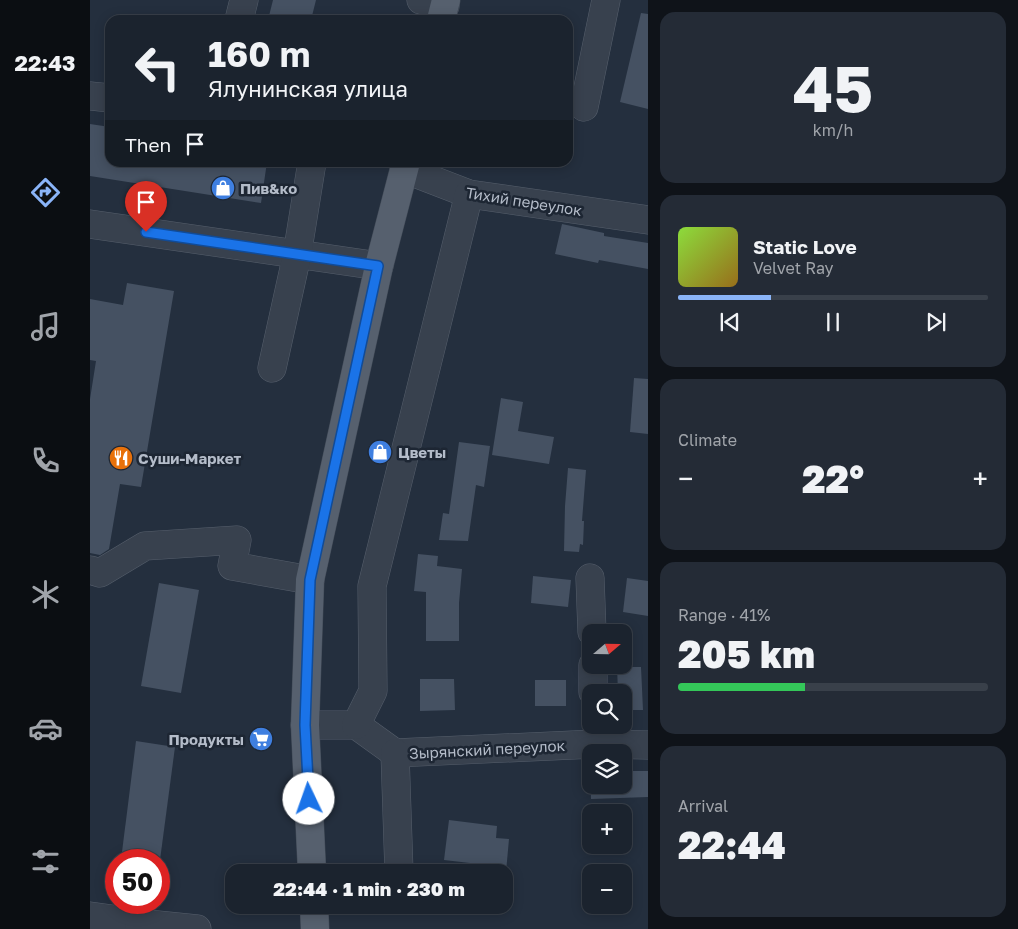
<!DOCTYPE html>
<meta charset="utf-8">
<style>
body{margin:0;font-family:"Golos Text",sans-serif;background:#242b36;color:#f1f3f6;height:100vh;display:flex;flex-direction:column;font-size:19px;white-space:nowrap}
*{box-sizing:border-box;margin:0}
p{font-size:16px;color:#a0a4aa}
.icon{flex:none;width:28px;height:28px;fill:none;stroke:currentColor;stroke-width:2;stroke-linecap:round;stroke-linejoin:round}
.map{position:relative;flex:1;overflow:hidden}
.details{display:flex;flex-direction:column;gap:12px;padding:12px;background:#0f1319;width:370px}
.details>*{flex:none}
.top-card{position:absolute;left:15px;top:15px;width:468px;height:152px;border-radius:15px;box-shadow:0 2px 12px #0003,0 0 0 1px #39404a;background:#1b232e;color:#f1f3f6;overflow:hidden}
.needle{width:32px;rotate:70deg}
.tools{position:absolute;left:492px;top:624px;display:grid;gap:10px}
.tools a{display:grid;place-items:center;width:50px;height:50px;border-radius:10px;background:#1b232e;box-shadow:0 2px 12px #0003,0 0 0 1px #39404a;font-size:25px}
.speed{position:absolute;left:15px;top:849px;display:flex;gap:10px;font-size:25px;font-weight:700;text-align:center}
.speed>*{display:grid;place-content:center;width:65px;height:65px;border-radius:50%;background:#1b232e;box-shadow:0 2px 12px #0003,0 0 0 1px #39404a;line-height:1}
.speed .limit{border:8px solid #d22;background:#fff;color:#111}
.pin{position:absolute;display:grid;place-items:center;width:42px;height:42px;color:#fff;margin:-51px -21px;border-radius:50% 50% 50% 0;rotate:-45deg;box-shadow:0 0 5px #0007}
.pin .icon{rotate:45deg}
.me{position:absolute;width:55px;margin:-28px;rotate:357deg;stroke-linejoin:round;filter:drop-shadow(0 0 4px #0008)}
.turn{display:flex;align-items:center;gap:18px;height:105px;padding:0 20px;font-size:22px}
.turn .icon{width:65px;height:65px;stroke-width:2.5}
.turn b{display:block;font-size:35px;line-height:42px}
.then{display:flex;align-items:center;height:48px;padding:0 20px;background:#0003;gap:10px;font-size:19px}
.big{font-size:38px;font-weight:800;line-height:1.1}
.details .card{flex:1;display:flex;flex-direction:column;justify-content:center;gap:8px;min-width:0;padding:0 18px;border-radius:15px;background:#242b36}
.details .dial{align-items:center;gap:0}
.dial b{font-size:65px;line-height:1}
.song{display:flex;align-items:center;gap:15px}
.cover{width:60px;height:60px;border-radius:8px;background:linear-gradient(135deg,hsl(90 70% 55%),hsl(40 70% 35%))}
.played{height:5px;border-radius:2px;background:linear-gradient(90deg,#8ab4f8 30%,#39404a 30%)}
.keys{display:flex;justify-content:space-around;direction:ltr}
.heat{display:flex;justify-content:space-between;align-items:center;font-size:28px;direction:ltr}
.charge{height:8px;border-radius:4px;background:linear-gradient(90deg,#34c759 41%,#39404a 0)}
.trip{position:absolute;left:135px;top:864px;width:288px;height:50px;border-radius:15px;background:#1b232e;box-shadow:0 2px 12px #0003,0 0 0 1px #39404a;font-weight:800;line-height:50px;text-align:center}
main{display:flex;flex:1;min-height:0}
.dock{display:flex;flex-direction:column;width:90px;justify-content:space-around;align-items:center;background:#0b0e12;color:#a0a4aa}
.dock .icon{width:35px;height:35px}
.dock .selected{color:#8ab4f8}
.dock b{font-size:22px;color:#f1f3f6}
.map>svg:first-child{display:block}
</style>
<main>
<nav class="dock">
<b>22:43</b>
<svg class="icon selected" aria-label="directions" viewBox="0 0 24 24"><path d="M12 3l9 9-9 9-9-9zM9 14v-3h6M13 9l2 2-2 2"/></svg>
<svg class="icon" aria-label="music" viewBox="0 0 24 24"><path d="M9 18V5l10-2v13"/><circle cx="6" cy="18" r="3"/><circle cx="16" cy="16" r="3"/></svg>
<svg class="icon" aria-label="phone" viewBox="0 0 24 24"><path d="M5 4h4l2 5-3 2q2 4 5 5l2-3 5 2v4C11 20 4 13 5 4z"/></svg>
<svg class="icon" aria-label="climate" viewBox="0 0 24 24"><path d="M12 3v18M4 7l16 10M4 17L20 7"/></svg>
<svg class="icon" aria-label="car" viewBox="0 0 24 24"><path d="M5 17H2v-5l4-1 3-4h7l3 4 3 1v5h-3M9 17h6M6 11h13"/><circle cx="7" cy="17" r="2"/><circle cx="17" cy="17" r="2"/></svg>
<svg class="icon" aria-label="filters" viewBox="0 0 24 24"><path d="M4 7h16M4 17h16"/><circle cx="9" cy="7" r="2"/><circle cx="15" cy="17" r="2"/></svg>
</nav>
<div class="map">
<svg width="558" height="929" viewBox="0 0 558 929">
<rect width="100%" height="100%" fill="#242f3e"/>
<g fill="#455162">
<path d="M 183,0 L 226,0 L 221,20 L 178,20 Z"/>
<path d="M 551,13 L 558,14 L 558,109 L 530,102 Z"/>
<path d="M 0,124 L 20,127 L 20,162 L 177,162 L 171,203 L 0,176 Z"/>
<path d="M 472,224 L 514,233 L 514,236 L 558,243 L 558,269 L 509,260 L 508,263 L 465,254 Z"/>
<path d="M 37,283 L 84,291 L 51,487 L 30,484 L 19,549 L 10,555 L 0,553 L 0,399 L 6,361 L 0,360 L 0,299 L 33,305 Z"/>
<path d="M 544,378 L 558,379 L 558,434 L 540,432 Z"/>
<path d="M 411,398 L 433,402 L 428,431 L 464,437 L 459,464 L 402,455 Z"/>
<path d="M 369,442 L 400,446 L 394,487 L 386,485 L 378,541 L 349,540 L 353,513 L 359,514 Z"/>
<path d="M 478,468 L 496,470 L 492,521 L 494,521 L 493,545 L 490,544 L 489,552 L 474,551 L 475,506 Z"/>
<path d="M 328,554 L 348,556 L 347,566 L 372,569 L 369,603 L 369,641 L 336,641 L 336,592 L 324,591 Z"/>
<path d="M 443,576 L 481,580 L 478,607 L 441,603 Z"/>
<path d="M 537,578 L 558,581 L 558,616 L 533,612 Z"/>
<path d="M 69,583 L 109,590 L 91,693 L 51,686 Z"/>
<path d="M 527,667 L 551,667 L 553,710 L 534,710 L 534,692 L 528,692 Z"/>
<path d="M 330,679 L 364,679 L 365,710 L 330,711 Z"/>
<rect x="445" y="680" width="31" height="26"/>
<path d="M 46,741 L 85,747 L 70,860 L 31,860 Z"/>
<path d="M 534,771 L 558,771 L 558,797 L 501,799 L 500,772 L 501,785 L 534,785 Z"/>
<path d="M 359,820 L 407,826 L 406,838 L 419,839 L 416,872 L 379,872 L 380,863 L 354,860 Z"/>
</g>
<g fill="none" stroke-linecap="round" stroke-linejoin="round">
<g stroke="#565f6c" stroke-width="29">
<g id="minor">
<path d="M 331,0 L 355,6"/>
<path d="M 149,20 L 154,0"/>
<path d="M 0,96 L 20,98"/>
<path d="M 494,107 L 516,0"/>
<path d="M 314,169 L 379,194 L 558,220"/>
<path d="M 0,224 L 289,266"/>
<path d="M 182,368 L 207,255 L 222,162"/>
<path d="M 0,570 L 10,573 L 55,546 L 147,540 L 142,566 L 220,580"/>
<path d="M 500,578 L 502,632"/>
<path d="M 503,665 L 503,692"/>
<path d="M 215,725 L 266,725 L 305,753 L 505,744 L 558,745"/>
<path d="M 266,725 L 283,691 L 282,586 L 379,194"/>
<path d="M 305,753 L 309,872"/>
<path d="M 0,916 L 58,924"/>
<path d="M 49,929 L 58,924 L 107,929"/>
</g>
</g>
<g stroke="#414a57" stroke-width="29">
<g id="major">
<path d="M 351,20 L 356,0"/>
<path d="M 222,872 L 215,725 L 220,580 L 289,266 L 316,162"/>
<path d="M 224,905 L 225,929"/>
</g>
</g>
<use href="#minor" stroke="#38414e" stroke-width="28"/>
<use href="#major" stroke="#56606e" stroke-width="28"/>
</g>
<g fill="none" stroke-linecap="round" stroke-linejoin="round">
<g stroke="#114b97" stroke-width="12">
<path id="route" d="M 56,232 L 288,266 L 220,580 L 215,725 L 219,799"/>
</g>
<use href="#route" stroke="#1a73e8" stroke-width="9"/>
</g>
<defs>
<g id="shop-disc" transform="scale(1.25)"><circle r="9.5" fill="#3f7fe0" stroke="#1d2633"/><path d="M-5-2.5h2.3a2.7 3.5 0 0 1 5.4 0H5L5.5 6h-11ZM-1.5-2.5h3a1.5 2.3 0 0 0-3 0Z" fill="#fff"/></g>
<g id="restaurant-disc" transform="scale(1.25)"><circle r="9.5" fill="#e8710a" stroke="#1d2633"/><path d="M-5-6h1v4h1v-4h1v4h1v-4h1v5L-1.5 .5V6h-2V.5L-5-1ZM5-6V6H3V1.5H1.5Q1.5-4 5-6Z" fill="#fff"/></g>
<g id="supermarket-disc" transform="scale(1.25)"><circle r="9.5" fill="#3f7fe0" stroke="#1d2633"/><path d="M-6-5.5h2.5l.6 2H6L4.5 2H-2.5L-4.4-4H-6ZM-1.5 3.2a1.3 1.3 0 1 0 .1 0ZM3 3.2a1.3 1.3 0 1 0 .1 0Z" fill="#fff"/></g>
</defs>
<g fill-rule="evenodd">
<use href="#shop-disc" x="133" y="188"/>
<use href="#shop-disc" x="290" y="452"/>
<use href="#restaurant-disc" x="31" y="458"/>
<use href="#supermarket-disc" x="171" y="739"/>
</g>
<g text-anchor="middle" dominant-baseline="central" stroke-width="5" stroke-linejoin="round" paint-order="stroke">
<g font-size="15" font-weight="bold" fill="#b4bcc9" stroke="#1d2633" text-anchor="start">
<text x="150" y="188">Пив&amp;ко</text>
<text x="308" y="452">Цветы</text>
<text x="48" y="458">Суши-Маркет</text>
<text x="154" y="739" text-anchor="end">Продукты</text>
</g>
<g font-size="15" fill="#b4bcc9" stroke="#1d2633">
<text transform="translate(434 201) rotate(9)">Тихий переулок</text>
<text transform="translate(397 749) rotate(-3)">Зырянский переулок</text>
</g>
</g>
</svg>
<div class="tools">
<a><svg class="needle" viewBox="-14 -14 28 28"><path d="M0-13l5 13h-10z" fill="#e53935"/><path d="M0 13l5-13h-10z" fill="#a0a4aa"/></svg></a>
<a><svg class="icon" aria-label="search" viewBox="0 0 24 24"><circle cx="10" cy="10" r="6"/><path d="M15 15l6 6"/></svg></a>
<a><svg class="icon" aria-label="layers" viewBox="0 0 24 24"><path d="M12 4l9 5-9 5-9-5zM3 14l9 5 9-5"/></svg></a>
<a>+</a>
<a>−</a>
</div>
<div class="speed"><div class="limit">50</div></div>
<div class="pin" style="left:56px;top:232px;background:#d93025"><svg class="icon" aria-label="arrive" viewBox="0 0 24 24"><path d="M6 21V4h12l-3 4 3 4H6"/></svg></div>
<svg class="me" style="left:219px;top:799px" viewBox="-20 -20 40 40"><circle r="19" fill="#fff"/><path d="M0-13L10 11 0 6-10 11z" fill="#1a73e8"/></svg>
<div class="trip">22:44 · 1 min · 230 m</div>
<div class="top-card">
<div class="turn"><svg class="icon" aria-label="left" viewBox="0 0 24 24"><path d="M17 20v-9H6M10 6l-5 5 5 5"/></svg><div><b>160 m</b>Ялунинская улица</div></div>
<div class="then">Then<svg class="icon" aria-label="arrive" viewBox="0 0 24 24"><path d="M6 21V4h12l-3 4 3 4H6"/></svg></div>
</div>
</div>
<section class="details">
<div class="card dial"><b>45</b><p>km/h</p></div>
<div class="card">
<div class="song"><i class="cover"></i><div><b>Static Love</b><p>Velvet Ray</p></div></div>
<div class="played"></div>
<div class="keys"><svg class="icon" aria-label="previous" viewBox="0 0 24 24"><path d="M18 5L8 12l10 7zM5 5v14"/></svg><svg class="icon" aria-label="pause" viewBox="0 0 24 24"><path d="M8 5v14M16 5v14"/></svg><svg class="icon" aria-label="next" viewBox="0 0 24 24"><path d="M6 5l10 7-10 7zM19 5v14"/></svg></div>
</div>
<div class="card"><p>Climate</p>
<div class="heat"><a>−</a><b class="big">22°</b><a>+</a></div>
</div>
<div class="card"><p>Range · 41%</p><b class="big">205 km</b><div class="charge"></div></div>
<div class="card"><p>Arrival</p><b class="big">22:44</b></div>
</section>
</main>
